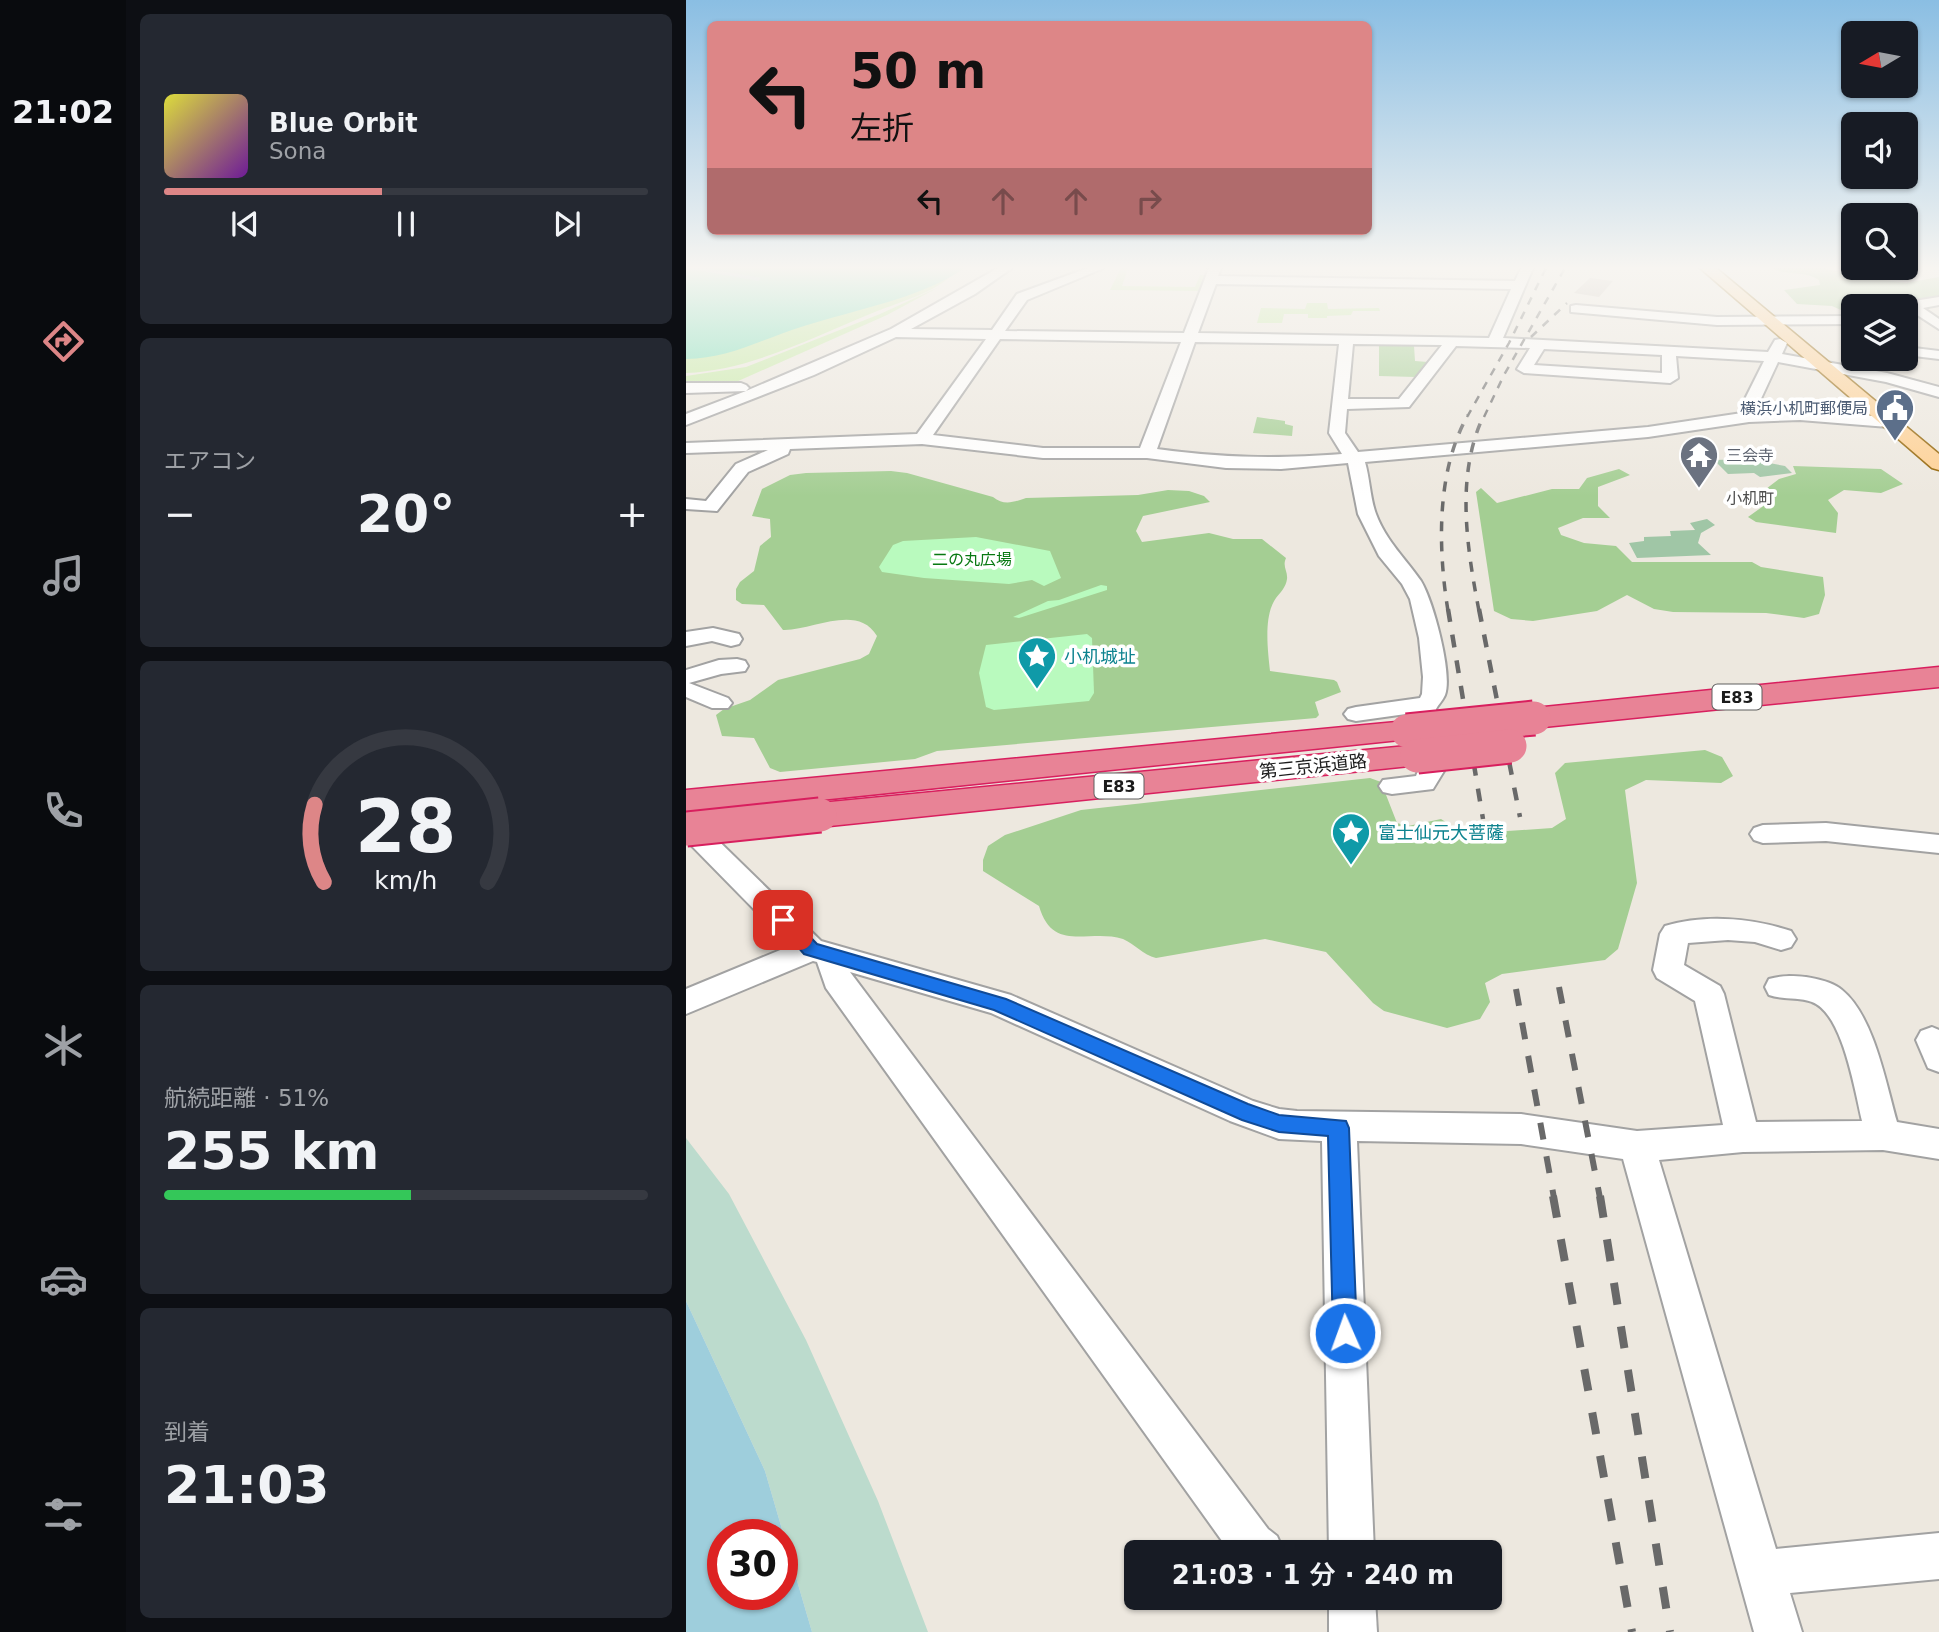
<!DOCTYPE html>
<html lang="ja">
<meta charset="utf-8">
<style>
body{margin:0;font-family:"DejaVu Sans","Noto Sans JP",sans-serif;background:#242831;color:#f1f3f6;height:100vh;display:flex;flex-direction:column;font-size:26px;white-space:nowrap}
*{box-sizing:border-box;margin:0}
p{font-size:23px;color:#9ea1a6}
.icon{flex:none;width:38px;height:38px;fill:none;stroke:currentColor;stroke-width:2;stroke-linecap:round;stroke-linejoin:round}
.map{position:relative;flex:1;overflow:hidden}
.panel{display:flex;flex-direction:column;gap:14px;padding:14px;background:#0d0f14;width:560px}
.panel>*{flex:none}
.hud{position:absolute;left:21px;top:21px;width:665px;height:214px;border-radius:10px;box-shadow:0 2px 5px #0004;background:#dd8687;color:#111;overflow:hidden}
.needle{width:46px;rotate:260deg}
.fabs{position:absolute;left:1155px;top:21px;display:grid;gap:14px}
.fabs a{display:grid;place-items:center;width:77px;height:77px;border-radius:10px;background:#171b24;box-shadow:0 2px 5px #0004;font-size:35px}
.speed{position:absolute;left:21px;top:1519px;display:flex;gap:14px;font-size:35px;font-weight:700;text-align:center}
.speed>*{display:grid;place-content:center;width:91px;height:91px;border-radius:50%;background:#171b24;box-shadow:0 2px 5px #0004;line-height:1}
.speed .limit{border:10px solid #d22;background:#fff;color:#111}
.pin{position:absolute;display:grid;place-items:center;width:60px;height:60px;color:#fff;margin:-30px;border-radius:14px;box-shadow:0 4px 10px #0006}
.me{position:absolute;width:77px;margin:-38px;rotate:358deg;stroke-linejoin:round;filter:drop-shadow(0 0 5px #0008)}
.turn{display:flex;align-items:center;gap:24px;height:147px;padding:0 28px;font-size:32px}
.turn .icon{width:91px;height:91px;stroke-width:2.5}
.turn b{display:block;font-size:49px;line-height:60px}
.lanes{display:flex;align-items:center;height:66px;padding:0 28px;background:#0003;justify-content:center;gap:35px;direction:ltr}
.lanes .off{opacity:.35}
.big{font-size:52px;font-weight:600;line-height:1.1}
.panel .widget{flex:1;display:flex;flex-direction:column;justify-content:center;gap:10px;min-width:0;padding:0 24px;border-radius:10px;background:#242831}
.panel .dial{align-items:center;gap:0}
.dial svg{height:182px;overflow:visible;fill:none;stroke:#363941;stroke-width:7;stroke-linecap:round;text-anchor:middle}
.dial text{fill:#f1f3f6;stroke:none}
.song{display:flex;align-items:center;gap:21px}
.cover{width:84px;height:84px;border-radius:10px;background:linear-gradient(135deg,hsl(60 70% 55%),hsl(280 70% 35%))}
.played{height:7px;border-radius:4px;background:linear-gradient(90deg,#dd8687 45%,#363941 45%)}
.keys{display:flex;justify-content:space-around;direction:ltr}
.heat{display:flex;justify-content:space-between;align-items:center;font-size:38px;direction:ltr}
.charge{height:10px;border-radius:5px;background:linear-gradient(90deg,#34c759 51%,#363941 0)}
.trip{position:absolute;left:438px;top:1540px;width:378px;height:70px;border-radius:10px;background:#171b24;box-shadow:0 2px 5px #0004;font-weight:600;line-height:70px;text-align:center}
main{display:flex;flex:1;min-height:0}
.tab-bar{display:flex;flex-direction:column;width:126px;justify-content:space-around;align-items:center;background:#090b0e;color:#9ea1a6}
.tab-bar .icon{width:49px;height:49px}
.tab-bar .active{color:#dd8687}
.tab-bar b{font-size:32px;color:#f1f3f6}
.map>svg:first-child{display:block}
</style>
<main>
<nav class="tab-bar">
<b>21:02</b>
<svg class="icon active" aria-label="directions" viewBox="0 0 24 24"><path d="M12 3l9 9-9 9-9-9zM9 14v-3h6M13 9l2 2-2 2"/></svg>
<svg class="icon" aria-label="music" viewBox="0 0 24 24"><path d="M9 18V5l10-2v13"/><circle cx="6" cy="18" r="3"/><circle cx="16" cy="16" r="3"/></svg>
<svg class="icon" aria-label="phone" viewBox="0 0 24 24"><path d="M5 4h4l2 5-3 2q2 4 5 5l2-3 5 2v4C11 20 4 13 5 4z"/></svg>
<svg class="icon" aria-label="climate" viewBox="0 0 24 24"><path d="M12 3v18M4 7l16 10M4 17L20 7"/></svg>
<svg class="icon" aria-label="car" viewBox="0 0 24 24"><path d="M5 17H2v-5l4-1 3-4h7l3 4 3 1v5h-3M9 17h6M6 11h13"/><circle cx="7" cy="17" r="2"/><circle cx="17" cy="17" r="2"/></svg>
<svg class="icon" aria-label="filters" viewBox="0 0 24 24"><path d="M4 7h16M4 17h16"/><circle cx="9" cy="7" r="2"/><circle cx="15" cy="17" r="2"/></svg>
</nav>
<section class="panel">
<div class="widget">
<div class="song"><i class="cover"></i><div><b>Blue Orbit</b><p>Sona</p></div></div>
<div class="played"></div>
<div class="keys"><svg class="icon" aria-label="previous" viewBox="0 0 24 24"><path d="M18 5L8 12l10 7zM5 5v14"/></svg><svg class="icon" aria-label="pause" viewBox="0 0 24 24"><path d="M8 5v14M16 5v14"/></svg><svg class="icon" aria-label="next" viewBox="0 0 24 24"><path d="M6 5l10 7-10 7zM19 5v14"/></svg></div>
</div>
<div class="widget"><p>エアコン</p>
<div class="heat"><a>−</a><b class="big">20°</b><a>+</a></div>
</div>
<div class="widget dial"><svg viewBox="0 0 100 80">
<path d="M14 69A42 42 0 1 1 86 69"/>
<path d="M14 69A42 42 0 0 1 10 35" stroke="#dd8687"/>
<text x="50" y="56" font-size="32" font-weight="700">28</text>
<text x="50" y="72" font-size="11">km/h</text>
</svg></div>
<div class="widget"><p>航続距離 · 51%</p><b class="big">255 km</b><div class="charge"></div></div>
<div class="widget"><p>到着</p><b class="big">21:03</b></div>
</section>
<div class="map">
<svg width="1253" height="1632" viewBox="0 0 1253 1632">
<rect width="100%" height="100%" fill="#ede8df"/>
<g fill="#c5eaa3">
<path d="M 435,268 L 442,268 L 436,286 L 509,287 L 514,275 L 520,275 L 514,291 L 424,290 Z"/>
<path d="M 263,278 C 242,295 210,303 184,314 C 125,338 65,370 0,373 L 0,357 L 234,290 Z"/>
<path d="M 253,287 L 201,315 L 41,386 L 0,385 L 0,376 L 60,367 L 194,314 Z"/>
<path d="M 621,303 L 641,303 L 642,309 L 693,308 L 694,311 L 667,311 L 665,315 L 641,316 L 641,318 L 622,318 L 622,314 L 598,314 L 596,323 L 571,323 L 575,308 L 619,309 Z"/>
</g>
<g fill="#a4ce93">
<path d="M 1085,268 L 1137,268 L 1175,277 L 1220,283 L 1253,277 L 1253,299 C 1242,299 1230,302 1220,302 C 1199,303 1180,292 1159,296 L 1159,299 L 1180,306 L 1167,306 L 1167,311 L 1157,311 L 1146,306 L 1111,304 L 1098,290 L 1134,285 L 1133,280 C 1119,270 1101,276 1085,268 Z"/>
<path d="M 693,346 L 728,346 L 729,361 L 742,362 L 730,377 L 693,376 Z"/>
<path d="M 571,417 L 599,421 L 599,424 L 607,426 L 606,436 L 567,433 Z"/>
<path d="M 1107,466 L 1195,469 L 1217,484 L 1195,493 L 1158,490 L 1142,500 L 1152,513 L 1150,533 L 1070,522 L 1062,517 L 1076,507 L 1076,492 L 1093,479 L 1110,474 Z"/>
<path d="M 933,469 L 944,475 L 912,487 L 912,506 L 924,518 L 897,518 L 872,528 L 875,535 L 898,543 L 930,546 L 946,562 L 1066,562 L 1075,567 L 1137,577 L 1139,595 L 1133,614 L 1118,618 L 1080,613 L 987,612 L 968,609 L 941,595 L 911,611 L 847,621 L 825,619 L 808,611 L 790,492 L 795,488 L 811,503 L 866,489 L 893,489 L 901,478 Z"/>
<path d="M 205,471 L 221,473 L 307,497 C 318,506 328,502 340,498 L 452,495 L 482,490 L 503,491 L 518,496 L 524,502 L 457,516 L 450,531 L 456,542 L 523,533 L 547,539 L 576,539 L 600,558 C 596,567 602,571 601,579 C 600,587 594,593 590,598 C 577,616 582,651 584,671 L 648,680 L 651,682 L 655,692 L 629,702 L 633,715 L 630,718 L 251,751 L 229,759 L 94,772 L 84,768 L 68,738 L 36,736 L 30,715 L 38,709 L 64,700 L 92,680 L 174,659 L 183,654 L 191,636 C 171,603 126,631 97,630 L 78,605 L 56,604 L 50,600 L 50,589 L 54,582 L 68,571 L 74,546 L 85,537 L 84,519 L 66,516 L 76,489 L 104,475 L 120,473 Z"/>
<path d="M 1019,750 L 1036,757 L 1047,776 L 1035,783 L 960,780 L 939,790 L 951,883 L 932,949 L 919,960 L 816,974 L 799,983 L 804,1002 L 794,1019 L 761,1028 L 698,1011 L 687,1003 L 640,952 L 593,942 L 579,939 L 470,958 C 457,955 449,944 437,939 C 403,928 367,954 353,906 L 297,871 L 297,860 L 302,846 L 319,835 L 395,810 L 684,778 L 695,782 L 711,823 L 722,826 L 755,819 L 778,834 L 866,828 L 880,819 L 869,773 L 879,763 Z"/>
</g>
<path fill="#bcdbcd" d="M 0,1138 L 43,1194 L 120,1340 L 192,1501 L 242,1632 L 126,1632 L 79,1471 L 0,1301 Z"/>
<g fill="#a0c6a6">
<path d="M 1062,459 L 1099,466 L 1106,473 L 1074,477 L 1068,473 L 1042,474 L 1028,460 Z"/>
<path d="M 1021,519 L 1029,525 L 1015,533 L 1012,543 L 1025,555 L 951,558 L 943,543 L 958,541 L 958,537 L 985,536 L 984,531 L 1009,530 L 1004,523 Z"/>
</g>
<g fill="#b9fabe">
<path d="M 290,537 L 364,551 L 375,578 L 358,586 L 346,580 L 323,584 L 238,578 L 196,572 L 193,567 L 207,545 L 217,541 Z"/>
<path d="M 415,585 L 421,586 L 421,590 L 333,618 L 327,617 L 362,601 L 373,600 Z"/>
<path d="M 401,634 L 406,638 L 408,693 L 403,701 L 308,710 L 300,707 L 293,673 L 300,645 Z"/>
</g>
<path fill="#7adfb8" d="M 0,268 L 279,268 C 233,299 171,309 118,326 C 78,338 43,359 0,359 Z"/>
<path fill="#9ecedc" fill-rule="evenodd" d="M 0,1301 L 79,1471 L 126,1632 L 0,1632 ZM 37,1535 L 96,1535 L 96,1594 L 37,1594 Z"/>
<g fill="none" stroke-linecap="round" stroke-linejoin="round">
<path stroke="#9ecedc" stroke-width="3.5" d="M 8,268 L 72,279"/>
</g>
<path fill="#c4bab3" d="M 904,278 L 927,281 L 913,297 L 888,293 Z"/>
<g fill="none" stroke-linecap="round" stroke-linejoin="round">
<g stroke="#a2a2a2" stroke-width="4">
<g id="minor">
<path d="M 312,268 L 326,268 L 289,294 L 225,329 L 306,330 L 331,294 L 402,268 L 418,268 L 341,300 L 319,331 L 498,333 L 523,268 L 535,268 L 532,276 L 829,281 L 835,268 L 847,268 L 817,338 L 1082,352 L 1089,340 L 1094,339 L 1101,343 L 1096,354 L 1201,373 L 1253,387 L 1253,397 L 1200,382 L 1092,362 L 1073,403 L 1072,412 L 1114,410 L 1202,417 L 1210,422 L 1202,427 L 1114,420 L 1063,422 L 962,437 L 679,462 C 684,479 684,498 690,514 C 700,541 720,559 735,581 C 747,601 767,674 759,695 C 757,700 752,705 750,709 L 758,771 L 747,789 L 706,794 L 697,792 L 693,786 L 697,780 L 730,776 L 732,771 L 727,713 L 670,721 L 662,719 L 658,714 L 662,709 L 670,707 L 734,698 L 736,694 L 737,677 L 733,638 L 724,599 L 716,584 L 693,556 L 672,514 L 662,463 L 595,469 L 540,468 L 461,458 L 357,458 L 236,444 L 104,449 L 102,454 L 62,472 L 31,511 L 0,509 L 0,499 L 20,501 L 50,464 L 82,450 L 0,453 L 0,443 L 231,434 L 300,339 L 210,337 L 128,375 L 0,425 L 0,414 L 60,391 L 0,393 L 0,383 L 55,383 L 60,385 L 63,388 L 60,391 L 205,329 ZM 530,284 L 825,289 L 803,338 L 512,333 ZM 314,339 L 495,342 L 454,448 L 357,448 L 247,435 ZM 509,342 L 653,344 L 643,433 L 656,454 C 588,459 538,458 471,449 ZM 667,344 L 756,345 L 713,399 L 662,399 ZM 770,346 L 844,348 L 831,369 L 838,373 L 984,383 L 992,378 L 990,356 L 1078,361 L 1057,403 L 1056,413 L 962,427 L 672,452 L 659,433 L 661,409 L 723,407 ZM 858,349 L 976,355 L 976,373 L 848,365 Z"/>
<path d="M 1253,297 L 1253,305 L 1237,308 L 1253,319 L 1253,329 L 1222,309 L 1228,301 Z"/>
<path d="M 890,305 L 1031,317 L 1165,316 L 1167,324 L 1031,325 L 885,312 L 885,306 Z"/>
<path d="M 1220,347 L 1253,351 L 1253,359 L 1220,355 Z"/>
<path d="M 27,628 L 53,634 L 56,639 L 53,644 L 45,646 L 26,641 L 0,646 L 0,632 Z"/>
<path d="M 51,659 L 59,661 L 62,666 L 59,671 L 35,674 L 3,683 L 42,698 L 46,703 L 42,708 L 26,708 L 0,697 L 0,670 L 33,660 Z"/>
<path d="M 0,815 L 9,818 L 135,941 L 325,995 L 567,1101 L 593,1109 L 611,1111 L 835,1114 L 951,1131 L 1037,1125 L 1009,1001 L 971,978 L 967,970 L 974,934 L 979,926 C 1020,914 1065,918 1105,931 L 1110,939 L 1105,947 L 1095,950 L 1069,942 L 1042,940 L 1002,943 L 998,965 L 1034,986 L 1038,994 L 1070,1122 L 1176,1121 C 1169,1092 1157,1013 1126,1002 C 1113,997 1097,1000 1083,995 L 1079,987 L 1083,979 C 1096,975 1107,976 1120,977 C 1132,979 1147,982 1156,990 C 1188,1016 1200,1084 1211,1122 L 1253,1129 L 1253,1159 L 1197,1150 L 1057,1152 L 973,1160 L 1090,1549 L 1253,1533 L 1253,1579 L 1104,1593 L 1116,1632 L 1068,1632 L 937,1159 L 835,1144 L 671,1141 L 688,1552 L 643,1552 L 636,1141 L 593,1139 L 544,1121 L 305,1013 L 164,972 L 582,1529 L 591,1536 L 598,1552 L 544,1552 L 140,988 L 131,962 L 127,961 L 0,1014 L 0,989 L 104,946 L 0,840 Z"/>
<path d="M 1140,823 L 1253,835 L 1253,853 L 1140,841 L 1077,843 L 1068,840 L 1064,834 L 1068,828 L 1077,825 Z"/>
<path d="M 1246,1027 L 1253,1030 L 1253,1072 L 1242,1068 L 1230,1040 L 1235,1031 Z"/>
<path d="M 643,1598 L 689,1598 L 691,1632 L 643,1632 Z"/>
</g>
</g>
<g stroke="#916100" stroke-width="3">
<path id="major" d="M 1014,268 L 1030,268 L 1253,454 L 1253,470 L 1246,468 Z"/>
</g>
<g stroke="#d81f5e" stroke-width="3">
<g id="highway">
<path d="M 1253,667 L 1253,687 L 848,728 L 836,725 L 831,718 L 836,711 L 848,708 Z"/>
<path d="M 721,721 L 733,724 L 738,731 L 733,738 L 0,814 L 0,790 Z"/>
<path d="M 731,745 L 743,748 L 748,756 L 743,764 L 134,827 L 121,824 L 116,815 L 121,806 L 134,803 Z"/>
</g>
</g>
<use href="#minor" fill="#fff" fill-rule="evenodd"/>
<use href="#major" fill="#fed093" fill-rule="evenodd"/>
<use href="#highway" fill="#e88396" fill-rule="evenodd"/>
<g stroke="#696969" stroke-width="2.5" stroke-dasharray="8 8" stroke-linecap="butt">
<path d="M 845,337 L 881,303"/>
<path d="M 781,417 L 823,343 L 860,268"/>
<path d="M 798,417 L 818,375 L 879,268"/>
</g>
<g stroke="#696969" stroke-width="3.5" stroke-dasharray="10 10" stroke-linecap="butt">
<path d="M 762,611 C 752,549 750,471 782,415"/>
<path d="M 793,611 C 781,548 769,475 798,415"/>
</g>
<g stroke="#696969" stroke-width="4.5" stroke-dasharray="13 13" stroke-linecap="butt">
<path d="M 762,609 L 797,819"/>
<path d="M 793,609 L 834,817"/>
</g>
<g stroke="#696969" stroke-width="6" stroke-dasharray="17 17" stroke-linecap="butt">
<path d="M 873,987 L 914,1198"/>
<path d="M 830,989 L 868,1198"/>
</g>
<g stroke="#696969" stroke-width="8" stroke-dasharray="22 22" stroke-linecap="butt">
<path d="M 867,1196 L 946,1632"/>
<path d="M 914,1196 L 984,1632"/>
</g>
<g stroke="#d81f5e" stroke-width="37" stroke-linecap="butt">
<g id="highway-bridge">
<path d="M 721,731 L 848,718"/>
<path d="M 731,756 L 824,746"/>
<path d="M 0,829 L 134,815"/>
</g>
</g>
<use href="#highway-bridge" stroke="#e88396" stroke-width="33"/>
</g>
<linearGradient id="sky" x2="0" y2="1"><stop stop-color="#8abee3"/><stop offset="0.54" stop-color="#f7f5f1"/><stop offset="1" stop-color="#f7f5f1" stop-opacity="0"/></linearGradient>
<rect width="1253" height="496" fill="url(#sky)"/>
<path fill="#1a73e8" stroke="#114b97" stroke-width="2" d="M 97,914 L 104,916 L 131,944 L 320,999 L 562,1104 L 593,1115 L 660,1121 L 663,1128 L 671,1333 L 667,1341 L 659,1345 L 650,1341 L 647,1333 L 642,1136 L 593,1132 L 556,1120 L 308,1010 L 118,954 L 89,920 L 91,916 Z"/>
<defs>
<g id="civic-pin" transform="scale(2.0125)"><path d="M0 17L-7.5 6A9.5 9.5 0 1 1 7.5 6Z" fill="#5c6f8a" stroke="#fff"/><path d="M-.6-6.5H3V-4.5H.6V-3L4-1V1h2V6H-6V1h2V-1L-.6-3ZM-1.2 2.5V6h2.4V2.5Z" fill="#fff"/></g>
<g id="temple-pin" transform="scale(2.0125)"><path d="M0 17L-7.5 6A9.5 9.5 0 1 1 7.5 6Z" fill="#6b7280" stroke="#fff"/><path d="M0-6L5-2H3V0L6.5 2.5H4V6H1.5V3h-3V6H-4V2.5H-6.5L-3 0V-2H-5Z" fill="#fff"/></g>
<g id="sight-pin" transform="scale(2.0125)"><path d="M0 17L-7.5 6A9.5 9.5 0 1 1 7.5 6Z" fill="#0f9aa8" stroke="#fff"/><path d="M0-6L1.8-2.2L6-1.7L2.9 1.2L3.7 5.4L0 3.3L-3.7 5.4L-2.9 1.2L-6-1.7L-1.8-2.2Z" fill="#fff"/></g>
</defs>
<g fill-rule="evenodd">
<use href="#civic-pin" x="1209" y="408"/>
<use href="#temple-pin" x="1013" y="455"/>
<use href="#sight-pin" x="351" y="656"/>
<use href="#sight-pin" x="665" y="832"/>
</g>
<g text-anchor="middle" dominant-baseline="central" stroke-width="7" stroke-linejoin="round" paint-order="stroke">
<g font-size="16" fill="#4e5e75" stroke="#fff" text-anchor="end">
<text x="1182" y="408">横浜小机町郵便局</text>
</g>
<g font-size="16" fill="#5b616d" stroke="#fff" text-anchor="start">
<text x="1040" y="455">三会寺</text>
</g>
<g font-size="16" fill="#4e4e4e" stroke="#fff">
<text x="1064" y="498">小机町</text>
</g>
<g font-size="16" fill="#087912" stroke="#fff">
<text x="286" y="559">二の丸広場</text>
</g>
<g fill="#fff" stroke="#5f5f5f" stroke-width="2">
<rect x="1026.5" y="684.5" width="49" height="25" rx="5"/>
<rect x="408.5" y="773.5" width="49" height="25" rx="5"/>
</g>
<g font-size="16" font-weight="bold" fill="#1b1b1b">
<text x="1051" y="697">E83</text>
<text x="433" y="786">E83</text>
</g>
<g font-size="18" fill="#0d838f" stroke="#fff" text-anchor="start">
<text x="378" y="656">小机城址</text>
<text x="692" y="832">富士仙元大菩薩</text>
</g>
<g font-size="18" fill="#1b1b1b" stroke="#fff">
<text transform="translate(627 766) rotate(-6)">第三京浜道路</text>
</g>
</g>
</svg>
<div class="fabs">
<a><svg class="needle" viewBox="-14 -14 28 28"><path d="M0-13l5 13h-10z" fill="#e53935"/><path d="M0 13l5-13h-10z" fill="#9ea1a6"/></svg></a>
<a><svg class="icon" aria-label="sound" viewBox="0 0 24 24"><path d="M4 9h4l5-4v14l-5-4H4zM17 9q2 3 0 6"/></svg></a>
<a><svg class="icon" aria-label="search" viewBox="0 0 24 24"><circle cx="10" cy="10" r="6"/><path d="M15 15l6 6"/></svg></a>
<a><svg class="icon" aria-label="layers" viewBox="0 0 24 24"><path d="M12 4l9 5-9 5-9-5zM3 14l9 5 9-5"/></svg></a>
</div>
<div class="speed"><div class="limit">30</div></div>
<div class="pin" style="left:97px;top:920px;background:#d93025"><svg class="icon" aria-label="arrive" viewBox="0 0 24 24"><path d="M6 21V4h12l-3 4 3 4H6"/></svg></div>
<svg class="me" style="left:659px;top:1333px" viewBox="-20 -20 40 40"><circle r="17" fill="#1a73e8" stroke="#fff" stroke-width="3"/><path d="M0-11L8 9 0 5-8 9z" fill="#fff"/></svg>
<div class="trip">21:03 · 1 分 · 240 m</div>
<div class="hud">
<div class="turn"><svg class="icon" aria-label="left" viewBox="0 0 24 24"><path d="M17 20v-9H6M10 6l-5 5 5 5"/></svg><div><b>50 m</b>左折</div></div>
<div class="lanes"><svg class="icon" aria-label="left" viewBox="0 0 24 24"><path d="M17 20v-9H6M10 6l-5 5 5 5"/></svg><svg class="icon off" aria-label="ahead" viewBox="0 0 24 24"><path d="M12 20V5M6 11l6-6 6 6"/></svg><svg class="icon off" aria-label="ahead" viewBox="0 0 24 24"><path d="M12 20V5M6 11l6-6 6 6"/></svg><svg class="icon off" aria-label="right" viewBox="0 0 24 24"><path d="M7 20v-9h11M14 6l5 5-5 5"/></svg></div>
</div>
</div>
</main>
